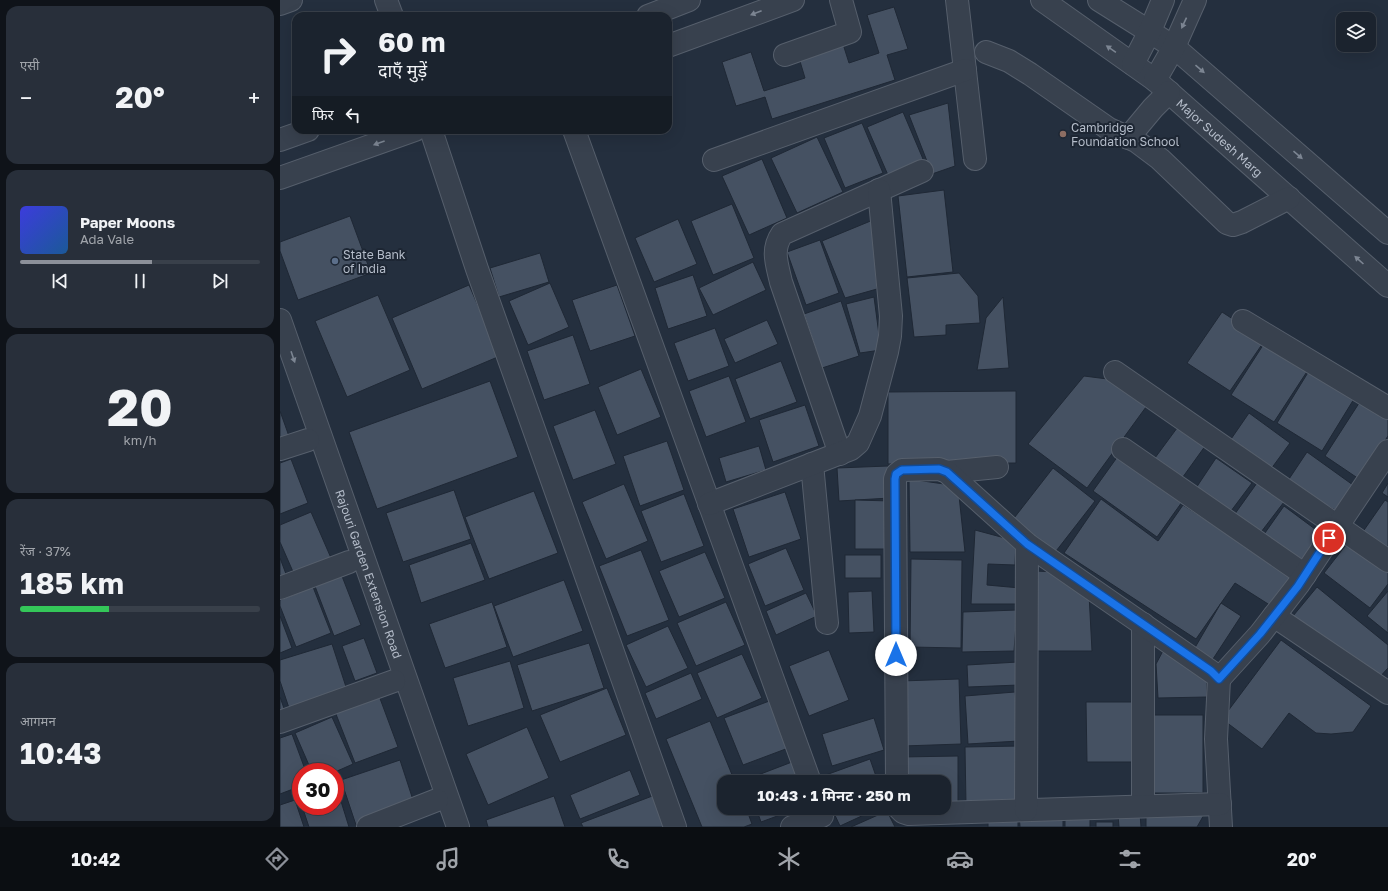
<!DOCTYPE html>
<html lang="hi">
<meta charset="utf-8">
<style>
body{margin:0;font-family:"Golos Text","Noto Sans Devanagari",sans-serif;background:#282f3a;color:#f1f3f6;height:100vh;display:flex;flex-direction:column;font-size:15px;white-space:nowrap}
*{box-sizing:border-box;margin:0}
p{font-size:13px;color:#a0a4aa}
.icon{flex:none;width:22px;height:22px;fill:none;stroke:currentColor;stroke-width:2;stroke-linecap:round;stroke-linejoin:round}
.map{position:relative;flex:1;overflow:hidden}
.side{display:flex;flex-direction:column;gap:6px;padding:6px;background:#0f1319;width:280px}
.side>*{flex:none}
.guide{position:absolute;left:12px;top:12px;width:380px;height:122px;border-radius:12px;box-shadow:0 4px 16px #0002,0 0 0 1px #39404a;background:#1b232e;color:#f1f3f6;overflow:hidden}
.fabs{position:absolute;left:1056px;top:12px;display:grid;gap:8px}
.fabs a{display:grid;place-items:center;width:40px;height:40px;border-radius:8px;background:#1b232e;box-shadow:0 4px 16px #0002,0 0 0 1px #39404a;font-size:20px}
.speed{position:absolute;left:12px;top:763px;display:flex;gap:8px;font-size:20px;font-weight:700;text-align:center}
.speed>*{display:grid;place-content:center;width:52px;height:52px;border-radius:50%;background:#1b232e;box-shadow:0 4px 16px #0002,0 0 0 1px #39404a;line-height:1}
.speed .limit{border:6px solid #d22;background:#fff;color:#111}
.pin{position:absolute;display:grid;place-items:center;width:34px;height:34px;color:#fff;margin:-17px;border:2px solid #fff;border-radius:50%;box-shadow:0 1px 4px #0007}
.me{position:absolute;width:44px;margin:-22px;rotate:0deg;stroke-linejoin:round;filter:drop-shadow(0 0 3px #0008)}
.turn{display:flex;align-items:center;gap:14px;height:84px;padding:0 20px;font-size:18px}
.turn .icon{width:52px;height:52px;stroke-width:2.5}
.turn b{display:block;font-size:28px;line-height:34px}
.then{display:flex;align-items:center;height:38px;padding:0 20px;background:#0003;gap:8px;font-size:15px}
.big{font-size:30px;font-weight:700;line-height:1.1}
.side .tile{flex:1;display:flex;flex-direction:column;justify-content:center;gap:6px;min-width:0;padding:0 14px;border-radius:12px;background:#282f3a}
.side .dial{align-items:center;gap:0}
.dial b{font-size:52px;line-height:1}
.song{display:flex;align-items:center;gap:12px}
.cover{width:48px;height:48px;border-radius:6px;background:linear-gradient(135deg,hsl(240 70% 55%),hsl(210 70% 35%))}
.played{height:4px;border-radius:2px;background:linear-gradient(90deg,#8c9099 55%,#39404a 55%)}
.keys{display:flex;justify-content:space-around;direction:ltr}
.heat{display:flex;justify-content:space-between;align-items:center;font-size:22px;direction:ltr}
.charge{height:6px;border-radius:3px;background:linear-gradient(90deg,#34c759 37%,#39404a 0)}
.trip{position:absolute;left:437px;top:775px;width:234px;height:40px;border-radius:12px;background:#1b232e;box-shadow:0 4px 16px #0002,0 0 0 1px #39404a;font-weight:700;line-height:40px;text-align:center}
.tabs{display:flex;height:64px;justify-content:space-around;align-items:center;background:#0b0e12;color:#a0a4aa}
.tabs .icon{width:28px;height:28px}
.tabs .active{color:#8c9099}
.tabs b{font-size:18px;color:#f1f3f6}
main{display:flex;flex:1;min-height:0}
.map>svg:first-child{display:block}
</style>
<main>
<section class="side">
<div class="tile"><p>एसी</p>
<div class="heat"><a>−</a><b class="big">20°</b><a>+</a></div>
</div>
<div class="tile">
<div class="song"><i class="cover"></i><div><b>Paper Moons</b><p>Ada Vale</p></div></div>
<div class="played"></div>
<div class="keys"><svg class="icon" aria-label="previous" viewBox="0 0 24 24"><path d="M18 5L8 12l10 7zM5 5v14"/></svg><svg class="icon" aria-label="pause" viewBox="0 0 24 24"><path d="M8 5v14M16 5v14"/></svg><svg class="icon" aria-label="next" viewBox="0 0 24 24"><path d="M6 5l10 7-10 7zM19 5v14"/></svg></div>
</div>
<div class="tile dial"><b>20</b><p>km/h</p></div>
<div class="tile"><p>रेंज · 37%</p><b class="big">185 km</b><div class="charge"></div></div>
<div class="tile"><p>आगमन</p><b class="big">10:43</b></div>
</section>
<div class="map">
<svg width="1108" height="827" viewBox="0 0 1108 827">
<rect width="100%" height="100%" fill="#242f3e"/>
<g fill="#455162" stroke="#1f2835">
<path d="M 614,7 L 628,49 L 607,55 L 615,80 L 492,119 L 485,97 L 456,106 L 442,62 L 471,52 L 484,91 L 525,78 L 519,58 L 563,44 L 569,63 L 599,53 L 587,15 Z"/>
<path d="M 668,103 L 675,166 L 652,174 L 629,115 Z"/>
<path d="M 623,112 L 643,159 L 608,175 L 587,127 Z"/>
<path d="M 582,123 L 603,173 L 565,188 L 544,138 Z"/>
<path d="M 537,137 L 563,192 L 517,213 L 491,158 Z"/>
<path d="M 482,159 L 507,218 L 469,235 L 442,176 Z"/>
<path d="M 664,190 L 673,272 L 627,277 L 618,196 Z"/>
<path d="M 452,204 L 474,258 L 433,275 L 411,221 Z"/>
<path d="M 70,216 L 91,273 L 18,300 L 0,251 L 0,242 Z"/>
<path d="M 398,219 L 417,264 L 374,282 L 355,238 Z"/>
<path d="M 593,220 L 597,289 L 565,298 L 542,241 Z"/>
<path d="M 540,240 L 559,293 L 526,305 L 507,252 Z"/>
<path d="M 260,253 L 269,282 L 219,297 L 210,268 Z"/>
<path d="M 473,262 L 486,290 L 433,315 L 419,288 Z"/>
<path d="M 679,273 L 698,296 L 700,323 L 666,325 L 666,335 L 634,337 L 627,278 Z"/>
<path d="M 413,275 L 427,316 L 388,329 L 375,288 Z"/>
<path d="M 270,283 L 289,327 L 248,345 L 229,301 Z"/>
<path d="M 189,285 L 220,356 L 142,389 L 112,318 Z"/>
<path d="M 337,285 L 355,336 L 310,351 L 292,300 Z"/>
<path d="M 98,295 L 130,370 L 67,397 L 35,321 Z"/>
<path d="M 594,297 L 601,350 L 580,353 L 566,304 Z"/>
<path d="M 723,297 L 729,368 L 697,370 L 706,318 Z"/>
<path d="M 561,301 L 579,356 L 542,368 L 524,314 Z"/>
<path d="M 942,312 L 985,340 L 950,391 L 907,363 Z"/>
<path d="M 487,320 L 498,344 L 455,363 L 444,339 Z"/>
<path d="M 435,328 L 449,366 L 408,381 L 394,343 Z"/>
<path d="M 293,335 L 310,384 L 264,400 L 247,351 Z"/>
<path d="M 987,339 L 1030,367 L 994,422 L 951,395 Z"/>
<path d="M 501,361 L 517,402 L 470,419 L 455,379 Z"/>
<path d="M 1032,366 L 1077,394 L 1042,451 L 997,423 Z"/>
<path d="M 361,369 L 381,417 L 337,435 L 318,387 Z"/>
<path d="M 449,376 L 466,422 L 426,437 L 409,391 Z"/>
<path d="M 804,376 L 843,381 L 866,407 L 807,488 L 748,444 Z"/>
<path d="M 210,381 L 238,457 L 97,509 L 69,432 Z"/>
<path d="M 736,391 L 736,463 L 608,464 L 608,392 Z"/>
<path d="M 1083,397 L 1108,415 L 1108,436 L 1079,479 L 1045,456 Z"/>
<path d="M 525,405 L 539,446 L 493,462 L 479,420 Z"/>
<path d="M 315,410 L 336,464 L 293,480 L 273,426 Z"/>
<path d="M 0,411 L 10,439 L 0,443 Z"/>
<path d="M 969,413 L 1010,443 L 991,469 L 949,442 Z"/>
<path d="M 900,424 L 928,442 L 900,481 L 872,462 Z"/>
<path d="M 387,441 L 404,490 L 360,506 L 343,456 Z"/>
<path d="M 479,446 L 486,470 L 446,482 L 439,458 Z"/>
<path d="M 1027,452 L 1073,485 L 1055,510 L 1007,482 Z"/>
<path d="M 838,456 L 902,502 L 877,537 L 813,491 Z"/>
<path d="M 936,458 L 972,483 L 948,515 L 914,491 Z"/>
<path d="M 11,459 L 28,503 L 0,514 L 0,463 Z"/>
<path d="M 608,466 L 610,498 L 559,501 L 557,468 Z"/>
<path d="M 773,468 L 815,501 L 773,555 L 731,522 Z"/>
<path d="M 629,479 L 678,486 L 685,552 L 630,552 Z"/>
<path d="M 977,483 L 1004,502 L 978,536 L 952,518 Z"/>
<path d="M 1108,483 L 1108,497 L 1102,493 Z"/>
<path d="M 344,484 L 368,541 L 326,559 L 302,502 Z"/>
<path d="M 174,490 L 191,539 L 123,562 L 106,513 Z"/>
<path d="M 254,491 L 278,553 L 209,579 L 185,517 Z"/>
<path d="M 505,492 L 521,539 L 469,557 L 453,509 Z"/>
<path d="M 404,494 L 424,546 L 381,562 L 361,511 Z"/>
<path d="M 821,499 L 878,541 L 903,505 L 1018,579 L 996,609 L 955,583 L 916,639 L 784,553 Z"/>
<path d="M 575,500 L 611,501 L 610,549 L 575,549 Z"/>
<path d="M 1105,500 L 1108,502 L 1108,552 L 1082,533 Z"/>
<path d="M 1004,506 L 1043,535 L 1021,568 L 980,540 Z"/>
<path d="M 31,512 L 51,558 L 14,574 L 0,542 L 0,525 Z"/>
<path d="M 695,530 L 736,541 L 735,565 L 708,564 L 707,585 L 740,588 L 737,604 L 691,604 Z"/>
<path d="M 1069,541 L 1108,571 L 1108,584 L 1090,608 L 1044,573 Z"/>
<path d="M 191,543 L 205,580 L 141,603 L 129,565 Z"/>
<path d="M 506,548 L 524,590 L 485,606 L 468,564 Z"/>
<path d="M 361,550 L 389,620 L 347,636 L 319,566 Z"/>
<path d="M 425,552 L 445,598 L 399,617 L 379,571 Z"/>
<rect x="565" y="555" width="36" height="23"/>
<path d="M 0,558 L 9,582 L 0,585 Z"/>
<path d="M 631,559 L 682,560 L 681,648 L 630,647 Z"/>
<path d="M 60,571 L 81,625 L 54,636 L 33,581 Z"/>
<path d="M 754,571 L 780,572 L 809,594 L 812,651 L 757,651 Z"/>
<path d="M 284,580 L 303,631 L 233,657 L 214,606 Z"/>
<path d="M 33,587 L 51,633 L 16,647 L 0,606 L 0,600 Z"/>
<path d="M 1037,587 L 1108,645 L 1108,668 L 1098,679 L 1013,616 Z"/>
<path d="M 592,591 L 594,632 L 569,633 L 568,592 Z"/>
<path d="M 1108,591 L 1108,633 L 1087,616 Z"/>
<path d="M 526,593 L 537,616 L 496,635 L 486,611 Z"/>
<path d="M 212,602 L 227,647 L 165,668 L 149,624 Z"/>
<path d="M 446,602 L 465,645 L 416,666 L 397,623 Z"/>
<path d="M 941,603 L 961,616 L 931,662 L 913,651 Z"/>
<path d="M 737,610 L 734,651 L 682,652 L 683,612 Z"/>
<path d="M 0,616 L 12,648 L 0,653 Z"/>
<path d="M 388,626 L 408,668 L 366,687 L 346,645 Z"/>
<path d="M 84,638 L 97,673 L 75,681 L 62,646 Z"/>
<path d="M 1001,640 L 1091,706 L 1073,732 L 1051,734 L 1036,733 L 1009,713 L 982,749 L 942,719 Z"/>
<path d="M 309,643 L 324,688 L 252,711 L 237,665 Z"/>
<path d="M 52,644 L 68,693 L 10,711 L 0,681 L 0,660 Z"/>
<path d="M 884,649 L 927,681 L 927,697 L 878,698 L 876,664 Z"/>
<path d="M 549,650 L 569,700 L 529,716 L 509,666 Z"/>
<path d="M 462,654 L 482,698 L 437,718 L 417,673 Z"/>
<path d="M 230,661 L 244,708 L 188,726 L 173,678 Z"/>
<path d="M 738,662 L 739,685 L 688,687 L 687,665 Z"/>
<path d="M 411,673 L 422,699 L 376,719 L 365,693 Z"/>
<path d="M 679,679 L 681,744 L 623,746 L 621,681 Z"/>
<path d="M 327,688 L 346,735 L 280,762 L 260,715 Z"/>
<path d="M 735,692 L 739,741 L 688,744 L 685,696 Z"/>
<path d="M 98,693 L 118,747 L 75,763 L 54,709 Z"/>
<path d="M 0,697 L 6,714 L 0,716 Z"/>
<path d="M 492,700 L 511,747 L 463,765 L 444,718 Z"/>
<path d="M 806,702 L 856,702 L 857,762 L 807,762 Z"/>
<rect x="873" y="715" width="50" height="78"/>
<path d="M 52,717 L 73,764 L 55,772 L 32,772 L 15,733 Z"/>
<path d="M 594,718 L 604,750 L 552,766 L 542,734 Z"/>
<path d="M 430,721 L 455,782 L 444,782 L 444,808 L 466,808 L 472,824 L 464,827 L 422,827 L 386,739 Z"/>
<path d="M 247,727 L 269,778 L 208,805 L 186,754 Z"/>
<path d="M 12,734 L 26,772 L 21,772 L 21,786 L 0,794 L 0,738 Z"/>
<path d="M 740,746 L 742,803 L 686,805 L 685,747 Z"/>
<path d="M 678,756 L 678,806 L 664,806 L 664,782 L 621,782 L 621,757 Z"/>
<path d="M 590,759 L 598,782 L 546,782 L 543,776 Z"/>
<path d="M 120,760 L 135,806 L 76,825 L 61,780 Z"/>
<path d="M 512,762 L 520,782 L 466,782 L 465,780 Z"/>
<path d="M 350,770 L 360,795 L 300,819 L 290,795 Z"/>
<path d="M 55,782 L 69,827 L 29,827 L 22,806 L 55,806 Z"/>
<path d="M 21,790 L 21,803 L 17,792 Z"/>
<path d="M 375,795 L 387,827 L 303,827 L 301,823 Z"/>
<path d="M 274,796 L 285,827 L 208,827 L 206,820 Z"/>
<path d="M 15,800 L 24,827 L 0,827 L 0,805 Z"/>
<path d="M 476,808 L 519,808 L 481,822 Z"/>
<path d="M 559,808 L 599,808 L 560,826 L 553,811 Z"/>
<path d="M 607,811 L 615,827 L 571,827 Z"/>
<path d="M 783,811 L 783,827 L 740,827 L 739,813 Z"/>
<path d="M 860,813 L 861,827 L 839,827 L 838,814 Z"/>
<path d="M 925,813 L 917,827 L 866,827 L 866,815 Z"/>
<path d="M 810,814 L 810,827 L 785,827 L 785,815 Z"/>
<path d="M 738,819 L 738,827 L 708,827 L 708,821 Z"/>
<rect x="816" y="822" width="17" height="5"/>
</g>
<g fill="none" stroke-linecap="round" stroke-linejoin="round">
<g stroke="#565f6c" stroke-width="24">
<g id="minor">
<path d="M 106,0 L 112,16"/>
<path d="M 677,0 L 695,159"/>
<path id="s1" d="M 762,0 L 875,80 L 1108,286"/>
<path d="M 819,0 L 894,47 L 1108,233"/>
<path d="M 0,4 L 11,0"/>
<path d="M 368,16 L 409,0"/>
<path d="M 388,46 L 513,0"/>
<path d="M 706,52 L 729,61 L 750,74 L 829,129 L 856,141 L 880,159 L 947,223 L 953,225 L 962,222 L 1009,198"/>
<path d="M 505,55 L 570,32 L 561,0"/>
<path d="M 853,64 L 870,31 L 883,0"/>
<path d="M 875,80 L 894,47 L 915,0"/>
<path d="M 151,130 L 197,269 L 395,827"/>
<path d="M 294,130 L 530,782"/>
<path d="M 848,138 L 873,108 L 889,92"/>
<path d="M 0,140 L 28,130"/>
<path d="M 434,160 L 685,70"/>
<path d="M 0,178 L 135,130"/>
<path id="s2" d="M 0,320 L 178,827"/>
<path d="M 963,321 L 1108,408"/>
<path d="M 835,372 L 1108,561"/>
<path d="M 0,449 L 28,440"/>
<path d="M 843,449 L 1025,575"/>
<path d="M 560,454 L 501,282 C 497,264 491,250 502,234 L 642,171"/>
<path d="M 532,464 L 547,623"/>
<path d="M 667,472 L 717,467"/>
<path d="M 429,504 L 571,449 L 578,443 L 590,416 L 607,352 L 610,336 L 611,316 L 599,190"/>
<path d="M 0,588 L 69,562"/>
<path d="M 994,616 L 1108,693"/>
<path d="M 863,624 L 863,806"/>
<path d="M 939,679 L 980,634 L 1018,585 L 1108,451"/>
<path d="M 0,722 L 114,681"/>
<path d="M 617,782 L 615,479 L 617,474 L 622,470 L 659,469 L 667,472 L 747,544 L 936,675 L 939,679 L 936,739 L 941,827"/>
<path d="M 619,808 L 623,812 L 629,814 L 940,804"/>
<path d="M 746,810 L 747,544"/>
<path d="M 88,827 L 157,800"/>
<path d="M 512,827 L 542,816"/>
</g>
</g>
<use href="#minor" stroke="#38414e" stroke-width="22"/>
</g>
<defs><path id="oneway-solid" d="M-6-.8H1V-3.2L6.5 0L1 3.2V.8H-6Z"/></defs>
<g fill="#7c8592">
<use href="#oneway-solid" transform="translate(476 13) rotate(159)"/>
<use href="#oneway-solid" transform="translate(904 23) rotate(115)"/>
<use href="#oneway-solid" transform="translate(831 49) rotate(-145)"/>
<use href="#oneway-solid" transform="translate(920 69) rotate(41)"/>
<use href="#oneway-solid" transform="translate(99 143) rotate(160)"/>
<use href="#oneway-solid" transform="translate(1018 155) rotate(41)"/>
<use href="#oneway-solid" transform="translate(1079 260) rotate(-138)"/>
<use href="#oneway-solid" transform="translate(13 357) rotate(71)"/>
</g>
<g fill="none" stroke-linecap="round" stroke-linejoin="round">
<g stroke="#114b97" stroke-width="10">
<path id="route" d="M 616,655 L 615,479 L 616,474 L 622,470 L 659,469 L 667,472 L 747,544 L 931,671 L 939,679 L 980,634 L 1018,586 L 1049,538"/>
</g>
<use href="#route" stroke="#1a73e8" stroke-width="7"/>
</g>
<circle fill="#8d6e63" stroke="#1d2633" stroke-width="1.5" cx="783" cy="134" r="4"/>
<circle fill="#5c6f8a" stroke="#1d2633" stroke-width="1.5" cx="55" cy="261" r="4"/>
<g text-anchor="middle" dominant-baseline="central" stroke-width="4" stroke-linejoin="round" paint-order="stroke">
<g font-size="12" fill="#b4bcc9" stroke="#1d2633" text-anchor="start">
<text x="791" y="127">Cambridge<tspan x="791" dy="14">Foundation School</tspan></text>
<text x="63" y="254">State Bank<tspan x="63" dy="14">of India</tspan></text>
</g>
<g font-size="12" fill="#b4bcc9" stroke="#1d2633">
<text stroke="none"><textPath href="#s1" startOffset="225">Major Sudesh Marg</textPath></text>
<text stroke="none"><textPath href="#s2" startOffset="269">Rajouri Garden Extension Road</textPath></text>
</g>
</g>
</svg>
<div class="fabs">
<a><svg class="icon" aria-label="layers" viewBox="0 0 24 24"><path d="M12 4l9 5-9 5-9-5zM3 14l9 5 9-5"/></svg></a>
</div>
<div class="speed"><div class="limit">30</div></div>
<div class="pin" style="left:1049px;top:538px;background:#d93025"><svg class="icon" aria-label="arrive" viewBox="0 0 24 24"><path d="M6 21V4h12l-3 4 3 4H6"/></svg></div>
<svg class="me" style="left:616px;top:655px" viewBox="-20 -20 40 40"><circle r="19" fill="#fff"/><path d="M0-13L10 11 0 6-10 11z" fill="#1a73e8"/></svg>
<div class="trip">10:43 · 1 मिनट · 250 m</div>
<div class="guide">
<div class="turn"><svg class="icon" aria-label="right" viewBox="0 0 24 24"><path d="M7 20v-9h11M14 6l5 5-5 5"/></svg><div><b>60 m</b>दाएँ मुड़ें</div></div>
<div class="then">फिर<svg class="icon" aria-label="left" viewBox="0 0 24 24"><path d="M17 20v-9H6M10 6l-5 5 5 5"/></svg></div>
</div>
</div>
</main>
<nav class="tabs">
<b>10:42</b>
<svg class="icon active" aria-label="directions" viewBox="0 0 24 24"><path d="M12 3l9 9-9 9-9-9zM9 14v-3h6M13 9l2 2-2 2"/></svg>
<svg class="icon" aria-label="music" viewBox="0 0 24 24"><path d="M9 18V5l10-2v13"/><circle cx="6" cy="18" r="3"/><circle cx="16" cy="16" r="3"/></svg>
<svg class="icon" aria-label="phone" viewBox="0 0 24 24"><path d="M5 4h4l2 5-3 2q2 4 5 5l2-3 5 2v4C11 20 4 13 5 4z"/></svg>
<svg class="icon" aria-label="climate" viewBox="0 0 24 24"><path d="M12 3v18M4 7l16 10M4 17L20 7"/></svg>
<svg class="icon" aria-label="car" viewBox="0 0 24 24"><path d="M5 17H2v-5l4-1 3-4h7l3 4 3 1v5h-3M9 17h6M6 11h13"/><circle cx="7" cy="17" r="2"/><circle cx="17" cy="17" r="2"/></svg>
<svg class="icon" aria-label="filters" viewBox="0 0 24 24"><path d="M4 7h16M4 17h16"/><circle cx="9" cy="7" r="2"/><circle cx="15" cy="17" r="2"/></svg>
<b>20°</b>
</nav>
